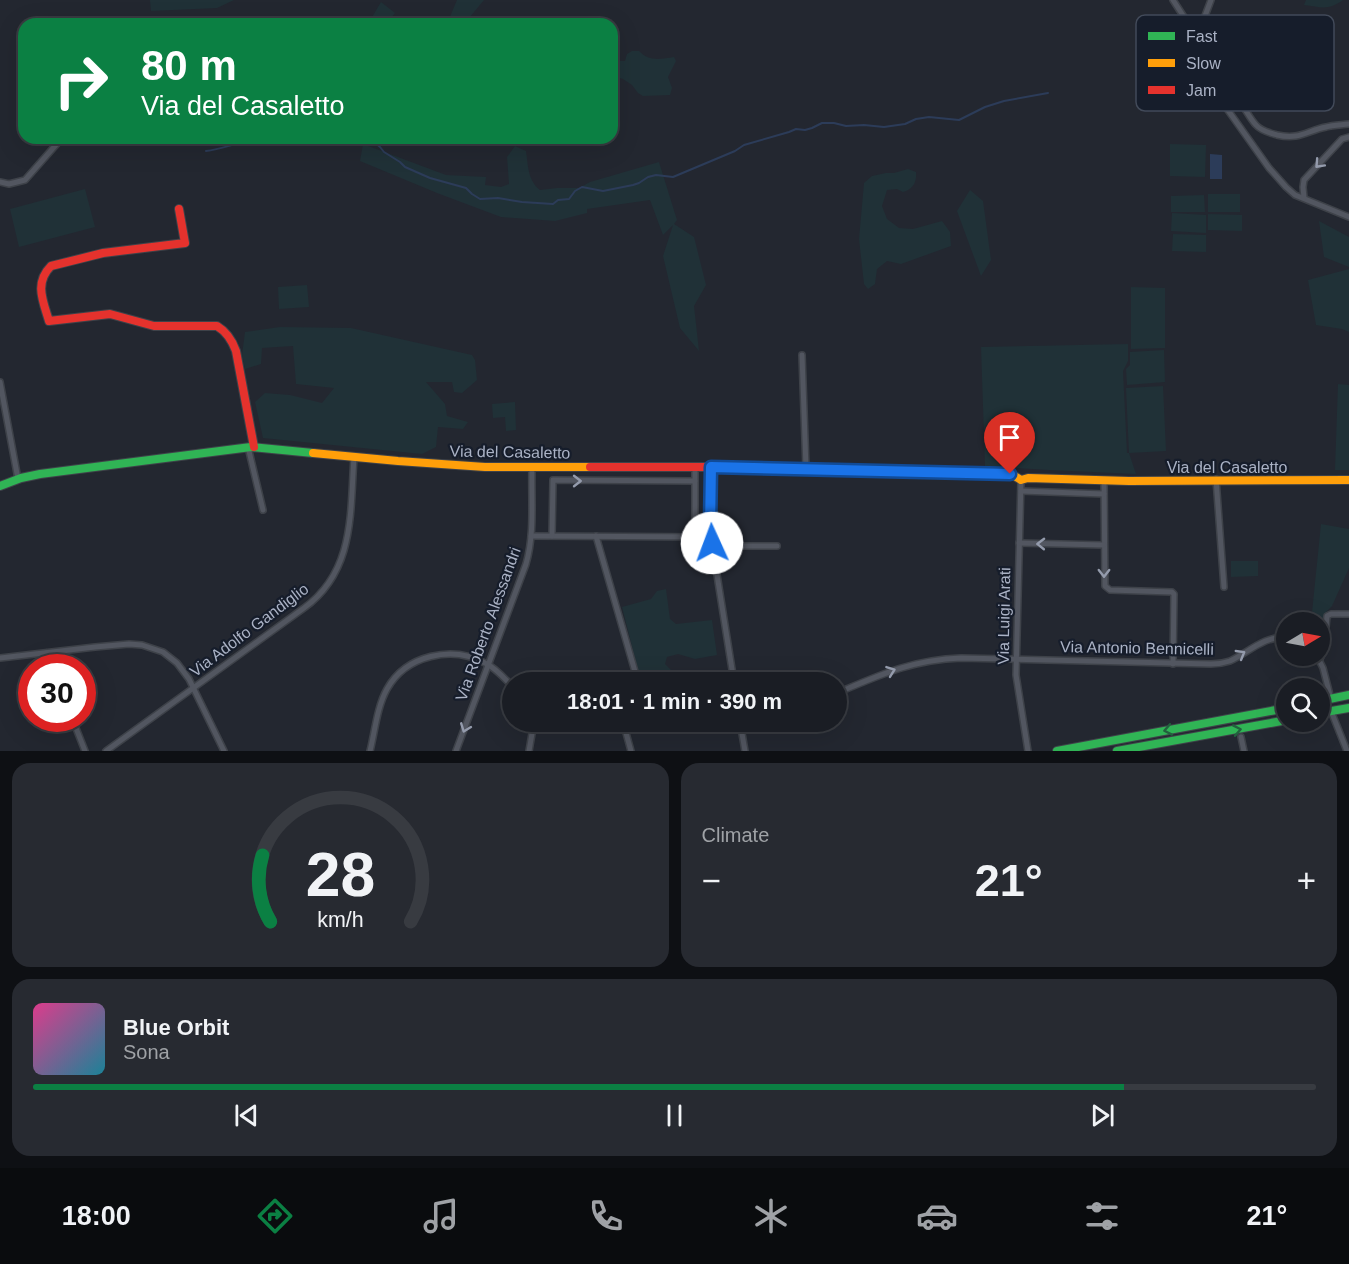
<!DOCTYPE html>
<meta charset="utf-8">
<style>
body{margin:0;font-family:Arial,sans-serif;background:#272a31;color:#f1f3f6;height:100vh;display:flex;flex-direction:column;font-size:22px;white-space:nowrap}
*{box-sizing:border-box;margin:0}
p{font-size:20px;color:#9fa2a6}
.icon{flex:none;width:33px;height:33px;fill:none;stroke:currentColor;stroke-width:2;stroke-linecap:round;stroke-linejoin:round}
.map{position:relative;height:751px;overflow:hidden}
.side{display:flex;flex-direction:column;gap:12px;padding:12px;background:#0e1014;flex:1}
.side>*{flex:none}
.guide{position:absolute;left:18px;top:18px;width:600px;height:126px;border-radius:18px;box-shadow:0 6px 24px #0002,0 0 0 2px #383b41;background:#0b8043;color:#fff;overflow:hidden}
.needle{width:39px;rotate:80deg}
.tools{position:absolute;left:1276px;top:612px;display:grid;gap:12px}
.tools a{display:grid;place-items:center;width:54px;height:54px;border-radius:50%;background:#1a1d24;box-shadow:0 6px 24px #0002,0 0 0 2px #383b41;font-size:30px}
.speed{position:absolute;left:18px;top:654px;display:flex;gap:12px;font-size:30px;font-weight:700;text-align:center}
.speed>*{display:grid;place-content:center;width:78px;height:78px;border-radius:50%;background:#1a1d24;box-shadow:0 6px 24px #0002,0 0 0 2px #383b41;line-height:1}
.speed .limit{border:9px solid #d22;background:#fff;color:#111}
.pin{position:absolute;display:grid;place-items:center;width:51px;height:51px;color:#fff;margin:-62px -26px;border-radius:50% 50% 50% 0;rotate:-45deg;box-shadow:0 0 6px #0007}
.pin .icon{rotate:45deg}
.me{position:absolute;width:66px;margin:-33px;rotate:358deg;stroke-linejoin:round;filter:drop-shadow(0 0 4px #0008)}
.turn{display:flex;align-items:center;gap:21px;height:126px;padding:0 24px;font-size:27px}
.turn .icon{width:78px;height:78px;stroke-width:2.5}
.turn b{display:block;font-size:42px;line-height:51px}
.big{font-size:45px;font-weight:700;line-height:1.1}
.side .card{flex:1;display:flex;flex-direction:column;justify-content:center;gap:9px;min-width:0;padding:0 21px;border-radius:18px;background:#272a31}
.side .dial{align-items:center;gap:0}
.dial svg{height:156px;overflow:visible;fill:none;stroke:#383b41;stroke-width:7;stroke-linecap:round;text-anchor:middle}
.dial text{fill:#f1f3f6;stroke:none}
.song{display:flex;align-items:center;gap:18px}
.cover{width:72px;height:72px;border-radius:9px;background:linear-gradient(135deg,hsl(330 70% 55%),hsl(190 70% 35%))}
.played{height:6px;border-radius:3px;background:linear-gradient(90deg,#0b8043 85%,#383b41 85%)}
.keys{display:flex;justify-content:space-around;direction:ltr}
.heat{display:flex;justify-content:space-between;align-items:center;font-size:33px;direction:ltr}
.side .tiles{flex:1;display:grid;gap:12px;grid-template-columns:1fr 1fr}
.card:last-child{grid-column:span 2}
.trip{position:absolute;left:502px;top:672px;width:345px;height:60px;border-radius:30px;background:#1a1d24;box-shadow:0 6px 24px #0002,0 0 0 2px #383b41;font-weight:700;line-height:60px;text-align:center}
.menu{display:flex;height:96px;justify-content:space-around;align-items:center;background:#0a0c0e;color:#9fa2a6}
.menu .icon{width:42px;height:42px}
.menu .on{color:#0b8043}
.menu b{font-size:27px;color:#f1f3f6}
.map>svg:first-child{display:block}
</style>
<div class="map">
<svg width="1349" height="751" viewBox="0 0 1349 751">
<rect width="100%" height="100%" fill="#232730"/>
<g fill="#203137">
<path d="M 150,0 L 234,0 L 217,8 L 151,11 Z"/>
<path d="M 457,0 L 484,0 L 464,24 L 444,24 L 449,19 Z"/>
<path d="M 1306,0 L 1343,0 C 1328,11 1321,7 1304,5 Z"/>
<path d="M 381,2 L 395,13 L 386,24 L 368,24 Z"/>
<path d="M 632,51 L 639,51 C 649,62 661,59 674,57 L 676,61 L 668,77 L 672,88 L 670,95 L 643,96 L 638,93 L 632,85 L 623,79 L 612,76 L 612,61 L 625,61 L 627,54 Z"/>
<path d="M 363,144 L 446,175 L 486,177 L 485,185 L 501,187 L 509,184 L 507,157 L 515,146 L 526,151 C 528,165 528,181 540,190 L 557,188 L 579,188 L 590,182 L 659,162 L 677,220 L 674,224 L 694,237 L 706,285 L 694,306 L 699,351 L 680,328 L 663,256 L 673,225 L 663,235 L 650,200 L 587,209 L 587,213 L 555,221 L 501,217 L 437,193 L 360,161 Z"/>
<path d="M 1170,144 L 1206,145 L 1205,177 L 1170,176 Z"/>
<path d="M 908,169 L 916,172 C 917,182 913,189 903,192 L 897,189 L 887,190 L 882,206 L 887,219 L 899,228 L 913,229 L 942,221 L 950,232 L 951,246 L 901,264 L 887,261 L 877,269 L 875,284 L 868,289 L 864,284 L 859,239 L 864,183 L 872,176 L 886,173 L 894,173 Z"/>
<path d="M 85,189 L 95,227 L 19,247 L 10,209 Z"/>
<path d="M 970,190 L 983,201 L 991,260 L 981,276 L 957,211 Z"/>
<rect x="1208" y="194" width="32" height="18"/>
<path d="M 1204,195 L 1205,212 L 1171,212 L 1171,196 Z"/>
<path d="M 1172,213 L 1206,215 L 1206,233 L 1171,231 Z"/>
<path d="M 1208,214 L 1242,215 L 1242,231 L 1208,230 Z"/>
<path d="M 1319,221 L 1349,237 L 1349,267 L 1324,257 Z"/>
<path d="M 1173,234 L 1206,235 L 1206,252 L 1172,251 Z"/>
<path d="M 1349,269 L 1349,332 L 1342,329 L 1316,325 L 1308,280 Z"/>
<path d="M 307,285 L 309,307 L 279,309 L 278,287 Z"/>
<path d="M 1131,287 L 1165,288 L 1165,348 L 1131,349 Z"/>
<path d="M 280,327 L 351,328 L 472,355 L 475,360 L 477,380 L 462,393 L 454,392 L 452,382 L 426,382 L 445,404 L 447,416 L 468,422 L 463,429 L 438,427 L 436,447 L 422,454 L 263,438 L 255,402 L 265,393 L 290,395 L 322,403 L 334,388 L 296,384 L 293,346 L 262,348 L 261,364 L 245,369 L 242,355 L 245,332 Z"/>
<path d="M 1128,344 L 1128,361 L 1123,371 L 1127,453 L 1129,453 L 1136,474 L 1049,470 L 985,466 L 981,347 Z"/>
<path d="M 1164,350 L 1165,382 L 1127,385 L 1126,369 L 1130,365 L 1130,352 Z"/>
<path d="M 1338,384 L 1349,385 L 1349,470 L 1335,470 Z"/>
<path d="M 1163,386 L 1166,451 L 1129,453 L 1126,388 Z"/>
<path d="M 515,402 L 516,430 L 506,431 L 505,417 L 493,418 L 492,404 Z"/>
<path d="M 1321,524 L 1349,529 L 1349,568 L 1332,606 L 1326,612 L 1322,638 L 1320,638 L 1320,622 L 1311,622 Z"/>
<path d="M 1231,561 L 1258,561 L 1258,576 L 1231,577 Z"/>
<path d="M 666,589 L 670,619 L 676,624 L 712,620 L 717,655 L 695,659 L 678,654 L 667,657 L 665,664 L 674,673 L 678,682 L 641,682 L 622,607 L 651,599 L 657,591 Z"/>
</g>
<path fill="#2c3c59" d="M 1210,154 L 1222,155 L 1222,179 L 1210,179 Z"/>
<g fill="none" stroke-linecap="round" stroke-linejoin="round">
<g stroke="#2c3c59" stroke-width="2">
<path d="M 370,138 L 380,147 L 384,152 L 400,162 L 405,167 L 430,178 L 466,188 L 472,194 L 480,199 L 498,198 L 522,202 L 553,204 L 558,200 L 569,199 L 575,191 L 582,187 L 603,191 L 633,185 L 639,183 L 648,177 L 656,175 L 673,177 L 735,151 L 744,145 L 789,132 L 796,129 L 805,130 L 812,128 L 822,123 L 834,123 L 846,126 L 864,125 L 884,127 L 905,124 L 916,119 L 929,117 L 959,120 L 985,107 L 1004,101 L 1048,93"/>
<path d="M 206,151 C 217,150 228,146 239,143 C 252,140 264,146 277,145 C 283,144 289,141 295,138"/>
</g>
<g stroke="#3e4249" stroke-width="8">
<g id="street">
<path d="M 1173,0 L 1184,17 L 1220,99 L 1269,168 L 1286,187 L 1295,195 L 1349,217"/>
<path d="M 1194,40 L 1197,37 L 1211,0"/>
<path d="M 1204,63 C 1225,64 1243,112 1256,125 C 1261,131 1270,133 1277,135 C 1300,140 1306,131 1326,127 C 1333,125 1341,125 1349,124"/>
<path d="M 0,182 L 9,184 L 25,180 L 62,138"/>
<path d="M 1304,198 L 1303,187 L 1304,180 L 1342,139 L 1349,137"/>
<path d="M 802,355 L 806,468"/>
<path d="M 0,382 L 18,479"/>
<path d="M 248,447 L 263,510"/>
<path d="M 711,467 L 711,537 L 734,682"/>
<path d="M 1216,479 L 1224,587"/>
<path d="M 1021,480 L 1016,675 L 1028,751"/>
<path d="M 1104,480 L 1105,586 L 1110,590 L 1172,592 L 1174,594 L 1173,664"/>
<path d="M 1021,491 L 1104,494"/>
<path d="M 531,536 L 711,537"/>
<path d="M 552,536 L 553,480 L 695,481"/>
<path d="M 596,536 L 638,682"/>
<path d="M 695,536 L 695,467"/>
<path d="M 1019,543 L 1104,545"/>
<path d="M 712,546 L 777,546"/>
<path d="M 46,653 L 52,668"/>
<path d="M 1317,656 L 1323,668 L 1331,699"/>
<path d="M 0,658 L 95,647 L 129,644 L 142,645 L 163,652 L 177,663 L 189,679 L 224,751"/>
<path d="M 1320,659 L 1324,650 L 1327,616 L 1331,614 L 1349,614"/>
<path d="M 837,693 C 882,674 912,660 961,658 L 1211,664 C 1217,664 1224,663 1230,661 C 1249,652 1264,636 1287,637"/>
<path d="M 1331,711 L 1347,751"/>
<path d="M 72,718 L 85,751"/>
<path d="M 623,722 L 631,751"/>
<path d="M 740,722 L 745,751"/>
<path d="M 1241,737 L 1244,751"/>
<path d="M 106,751 L 304,608 C 355,571 350,513 354,457"/>
<path d="M 370,751 C 375,731 377,707 387,689 C 406,655 452,645 485,663 C 496,668 504,678 513,687"/>
<path d="M 456,751 L 526,564 C 535,533 531,499 532,467"/>
<path d="M 529,751 L 534,722"/>
</g>
</g>
<g stroke="#3e4249" stroke-width="10">
<g id="fast">
<path d="M 0,486 L 21,478 L 40,474 L 251,447 L 313,453"/>
<path d="M 1320,701 L 1349,695"/>
<path d="M 1320,713 L 1349,708"/>
<path d="M 1057,751 L 1287,708"/>
<path d="M 1117,751 L 1287,720"/>
</g>
</g>
<g stroke="#3e4249" stroke-width="10">
<g id="slow">
<path d="M 313,453 L 398,461 L 485,467 L 590,467"/>
<path d="M 823,469 L 997,472 L 1013,475 L 1021,480 L 1028,478 L 1129,481 L 1349,480"/>
</g>
</g>
<g stroke="#3e4249" stroke-width="10">
<g id="jam">
<path d="M 179,209 L 185,243 L 103,253 L 51,266 C 34,283 43,301 49,321 L 110,314 L 154,326 L 217,326 C 227,332 232,340 236,351 L 254,447"/>
<path d="M 590,467 L 711,467 L 823,469"/>
</g>
</g>
<use href="#street" stroke="#525660" stroke-width="5"/>
<use href="#fast" stroke="#30b455" stroke-width="8"/>
<use href="#slow" stroke="#ff9f0a" stroke-width="8"/>
<use href="#jam" stroke="#e5322d" stroke-width="8"/>
</g>
<defs><path id="oneway-chevron" d="M-2-3.5L2.5 0L-2 3.5" fill="none" stroke-width="1.6" stroke-linecap="round" stroke-linejoin="round" transform="scale(1.5)"/></defs>
<g stroke="#949bac">
<use href="#oneway-chevron" transform="translate(1319 164) rotate(133)"/>
<use href="#oneway-chevron" transform="translate(577 481)"/>
<use href="#oneway-chevron" transform="translate(1041 544) rotate(-179)"/>
<use href="#oneway-chevron" transform="translate(1104 573) rotate(90)"/>
<use href="#oneway-chevron" transform="translate(1241 654) rotate(-30)"/>
<use href="#oneway-chevron" transform="translate(891 671) rotate(-20)"/>
<use href="#oneway-chevron" transform="translate(465 728) rotate(111)"/>
</g>
<g stroke="#22613e">
<use href="#oneway-chevron" transform="translate(1168 730) rotate(169)"/>
<use href="#oneway-chevron" transform="translate(1237 730) rotate(-11)"/>
</g>
<g fill="none" stroke-linecap="round" stroke-linejoin="round">
<g stroke="#114b97" stroke-width="15">
<path id="route" d="M 712,543 L 710,527 L 711,467 L 1010,474"/>
</g>
<use href="#route" stroke="#1a73e8" stroke-width="10"/>
</g>
<g text-anchor="middle" dominant-baseline="central" stroke-width="4.5" stroke-linejoin="round" paint-order="stroke">
<g font-size="16" fill="#aab2c5" stroke="#161d2b">
<text transform="translate(510 452) rotate(1)">Via del Casaletto</text>
<text x="1227" y="467">Via del Casaletto</text>
<text transform="translate(1004 616) rotate(-89)">Via Luigi Arati</text>
<text transform="translate(488 624) rotate(-70)">Via Roberto Alessandri</text>
<text transform="translate(249 630) rotate(-37)">Via Adolfo Gandiglio</text>
<text transform="translate(1137 648) rotate(1)">Via Antonio Bennicelli</text>
</g>
</g>
<rect x="1136" y="15" width="198" height="96" rx="9" fill="#161d2b" stroke="#424a59" stroke-width="1.5"/>
<rect x="1148" y="32" width="27" height="8" fill="#30b455"/>
<rect x="1148" y="59" width="27" height="8" fill="#ff9f0a"/>
<rect x="1148" y="86" width="27" height="8" fill="#e5322d"/>
<g font-size="16" fill="#aab2c5">
<text x="1186" y="42">Fast</text>
<text x="1186" y="69">Slow</text>
<text x="1186" y="96">Jam</text>
</g>
</svg>
<div class="tools">
<a><svg class="needle" viewBox="-14 -14 28 28"><path d="M0-13l5 13h-10z" fill="#e53935"/><path d="M0 13l5-13h-10z" fill="#9fa2a6"/></svg></a>
<a><svg class="icon" aria-label="search" viewBox="0 0 24 24"><circle cx="10" cy="10" r="6"/><path d="M15 15l6 6"/></svg></a>
</div>
<div class="speed"><div class="limit">30</div></div>
<div class="pin" style="left:1010px;top:474px;background:#d93025"><svg class="icon" aria-label="arrive" viewBox="0 0 24 24"><path d="M6 21V4h12l-3 4 3 4H6"/></svg></div>
<svg class="me" style="left:712px;top:543px" viewBox="-20 -20 40 40"><circle r="19" fill="#fff"/><path d="M0-13L10 11 0 6-10 11z" fill="#1a73e8"/></svg>
<div class="trip">18:01 · 1 min · 390 m</div>
<div class="guide">
<div class="turn"><svg class="icon" aria-label="right" viewBox="0 0 24 24"><path d="M7 20v-9h11M14 6l5 5-5 5"/></svg><div><b>80 m</b>Via del Casaletto</div></div>
</div>
</div>
<section class="side">
<div class="tiles">
<div class="card dial"><svg viewBox="0 0 100 80">
<path d="M14 69A42 42 0 1 1 86 69"/>
<path d="M14 69A42 42 0 0 1 10 35" stroke="#0b8043"/>
<text x="50" y="56" font-size="32" font-weight="700">28</text>
<text x="50" y="72" font-size="11">km/h</text>
</svg></div>
<div class="card"><p>Climate</p>
<div class="heat"><a>−</a><b class="big">21°</b><a>+</a></div>
</div>
<div class="card">
<div class="song"><i class="cover"></i><div><b>Blue Orbit</b><p>Sona</p></div></div>
<div class="played"></div>
<div class="keys"><svg class="icon" aria-label="previous" viewBox="0 0 24 24"><path d="M18 5L8 12l10 7zM5 5v14"/></svg><svg class="icon" aria-label="pause" viewBox="0 0 24 24"><path d="M8 5v14M16 5v14"/></svg><svg class="icon" aria-label="next" viewBox="0 0 24 24"><path d="M6 5l10 7-10 7zM19 5v14"/></svg></div>
</div>
</div>
</section>
<nav class="menu">
<b>18:00</b>
<svg class="icon on" aria-label="directions" viewBox="0 0 24 24"><path d="M12 3l9 9-9 9-9-9zM9 14v-3h6M13 9l2 2-2 2"/></svg>
<svg class="icon" aria-label="music" viewBox="0 0 24 24"><path d="M9 18V5l10-2v13"/><circle cx="6" cy="18" r="3"/><circle cx="16" cy="16" r="3"/></svg>
<svg class="icon" aria-label="phone" viewBox="0 0 24 24"><path d="M5 4h4l2 5-3 2q2 4 5 5l2-3 5 2v4C11 20 4 13 5 4z"/></svg>
<svg class="icon" aria-label="climate" viewBox="0 0 24 24"><path d="M12 3v18M4 7l16 10M4 17L20 7"/></svg>
<svg class="icon" aria-label="car" viewBox="0 0 24 24"><path d="M5 17H2v-5l4-1 3-4h7l3 4 3 1v5h-3M9 17h6M6 11h13"/><circle cx="7" cy="17" r="2"/><circle cx="17" cy="17" r="2"/></svg>
<svg class="icon" aria-label="filters" viewBox="0 0 24 24"><path d="M4 7h16M4 17h16"/><circle cx="9" cy="7" r="2"/><circle cx="15" cy="17" r="2"/></svg>
<b>21°</b>
</nav>
